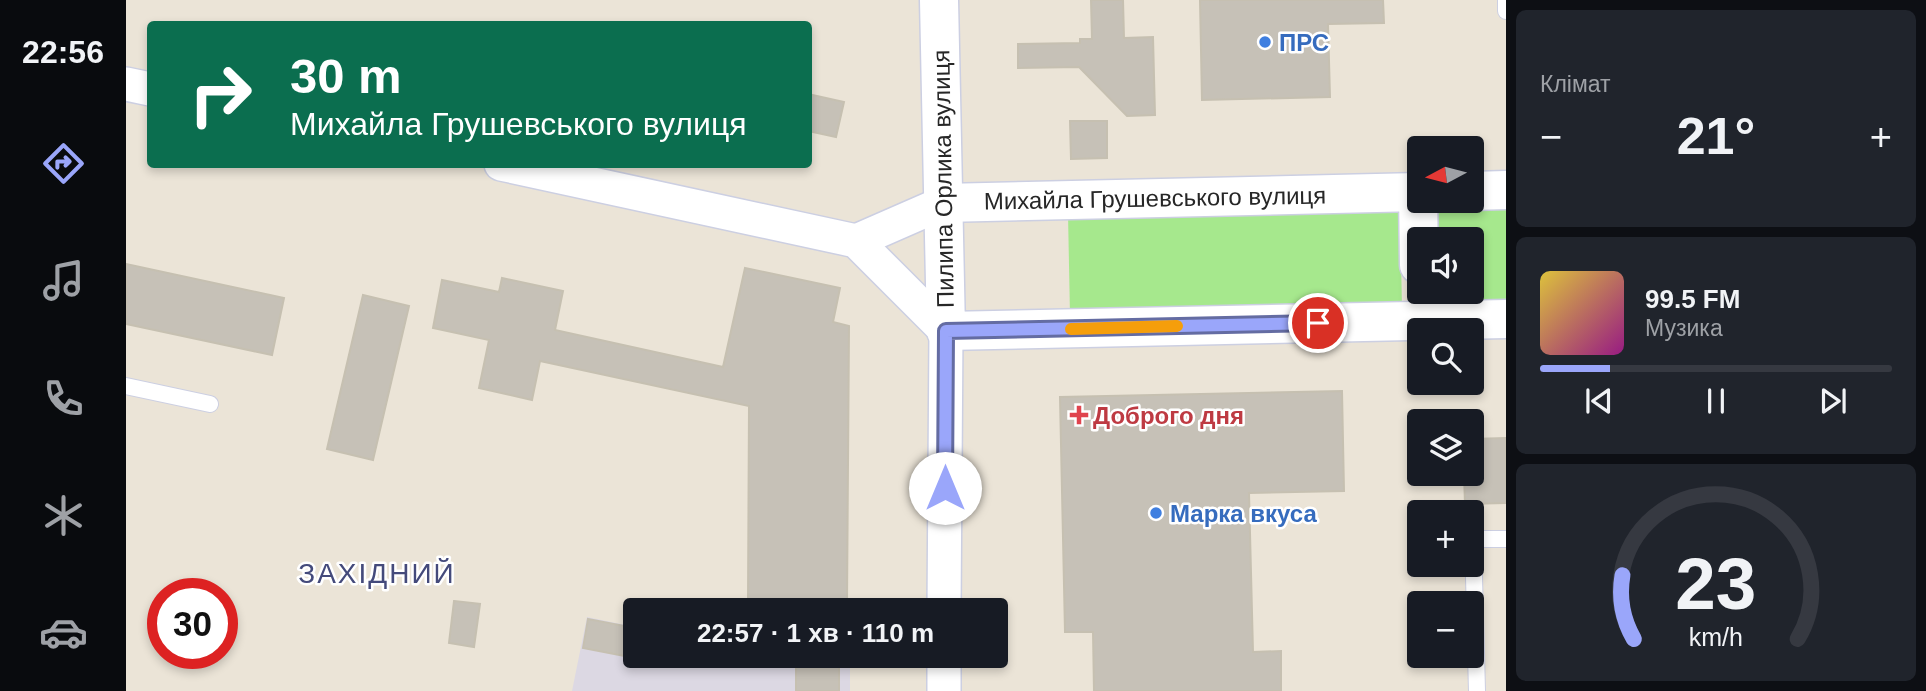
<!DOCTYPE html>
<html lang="uk">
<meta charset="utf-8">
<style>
body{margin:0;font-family:Helvetica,sans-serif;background:#20242c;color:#f1f3f6;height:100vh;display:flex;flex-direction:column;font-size:26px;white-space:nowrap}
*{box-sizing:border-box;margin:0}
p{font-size:23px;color:#9ea1a6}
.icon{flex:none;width:38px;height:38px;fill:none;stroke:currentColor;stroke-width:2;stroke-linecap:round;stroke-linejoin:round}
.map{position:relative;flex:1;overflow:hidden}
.drawer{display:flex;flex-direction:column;gap:10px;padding:10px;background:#0d0f14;width:420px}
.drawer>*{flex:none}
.top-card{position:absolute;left:21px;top:21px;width:665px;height:147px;border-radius:7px;box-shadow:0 4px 10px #0003;background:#0b6e4f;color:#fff;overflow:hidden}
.needle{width:46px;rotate:263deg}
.controls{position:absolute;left:1281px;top:136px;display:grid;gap:14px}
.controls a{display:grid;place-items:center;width:77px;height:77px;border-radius:7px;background:#171b24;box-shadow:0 4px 10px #0003;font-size:35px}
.speed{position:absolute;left:21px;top:578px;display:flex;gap:14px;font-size:35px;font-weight:700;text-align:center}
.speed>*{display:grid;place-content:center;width:91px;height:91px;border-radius:50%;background:#171b24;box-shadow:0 4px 10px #0003;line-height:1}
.speed .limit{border:10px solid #d22;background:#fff;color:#111}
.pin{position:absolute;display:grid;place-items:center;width:60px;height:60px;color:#fff;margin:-30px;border:4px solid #fff;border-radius:50%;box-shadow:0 2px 7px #0007}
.me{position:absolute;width:77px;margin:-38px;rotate:0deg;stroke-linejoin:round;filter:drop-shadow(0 0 5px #0008)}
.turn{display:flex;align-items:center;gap:24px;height:147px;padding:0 28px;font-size:32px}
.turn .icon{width:91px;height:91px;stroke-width:2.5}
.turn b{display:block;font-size:49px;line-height:60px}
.big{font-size:52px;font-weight:600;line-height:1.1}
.drawer .card{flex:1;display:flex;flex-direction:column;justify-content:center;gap:10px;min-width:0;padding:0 24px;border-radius:10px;background:#20242c}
.drawer .dial{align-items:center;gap:0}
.dial svg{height:182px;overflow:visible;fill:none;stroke:#363941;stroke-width:7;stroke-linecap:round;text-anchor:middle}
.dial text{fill:#f1f3f6;stroke:none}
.song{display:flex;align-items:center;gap:21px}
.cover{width:84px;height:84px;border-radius:10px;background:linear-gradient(135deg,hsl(50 70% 55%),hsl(310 70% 35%))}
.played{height:7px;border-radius:4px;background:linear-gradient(90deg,#9aa6fa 20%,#363941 20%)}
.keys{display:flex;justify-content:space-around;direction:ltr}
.heat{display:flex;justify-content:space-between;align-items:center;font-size:38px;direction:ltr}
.trip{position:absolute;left:497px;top:598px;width:385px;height:70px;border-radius:7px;background:#171b24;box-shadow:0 4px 10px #0003;font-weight:600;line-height:70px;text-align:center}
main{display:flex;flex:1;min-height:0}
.dock{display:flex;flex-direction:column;width:126px;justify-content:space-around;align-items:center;background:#090b0e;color:#9ea1a6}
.dock .icon{width:49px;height:49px}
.dock .current{color:#9aa6fa}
.dock b{font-size:32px;color:#f1f3f6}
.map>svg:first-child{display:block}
</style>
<main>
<nav class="dock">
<b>22:56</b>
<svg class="icon current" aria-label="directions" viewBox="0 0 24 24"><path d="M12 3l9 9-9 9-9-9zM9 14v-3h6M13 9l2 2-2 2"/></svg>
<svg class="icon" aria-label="music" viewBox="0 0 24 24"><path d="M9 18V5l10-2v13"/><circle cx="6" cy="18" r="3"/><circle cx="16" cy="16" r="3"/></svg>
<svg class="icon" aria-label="phone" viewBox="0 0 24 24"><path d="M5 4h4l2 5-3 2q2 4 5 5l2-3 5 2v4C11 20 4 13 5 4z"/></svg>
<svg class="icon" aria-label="climate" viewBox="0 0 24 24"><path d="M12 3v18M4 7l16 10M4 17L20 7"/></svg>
<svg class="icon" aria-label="car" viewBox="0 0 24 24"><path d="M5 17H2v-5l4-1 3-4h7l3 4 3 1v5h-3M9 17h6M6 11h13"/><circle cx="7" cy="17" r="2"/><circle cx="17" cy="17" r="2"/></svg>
</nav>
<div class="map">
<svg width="1380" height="691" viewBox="0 0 1380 691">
<rect width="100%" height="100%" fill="#ebe4d7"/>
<g fill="#dcd8e3">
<path d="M 573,601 L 721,602 L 724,602 L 724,611 L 573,611 Z"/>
<path d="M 461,617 L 509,627 L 509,656 L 724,656 L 724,691 L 446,691 Z"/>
</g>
<g fill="#a6e88d">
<path d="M 1380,205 L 1380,305 L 1308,307 L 1307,292 L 1346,292 L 1346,240 L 1306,240 L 1305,207 Z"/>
<path d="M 1274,207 L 1276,308 L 944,315 L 942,214 Z"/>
</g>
<g fill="#c6c1b7" stroke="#c6c0b1" stroke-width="2">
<path d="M 965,0 L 997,0 L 998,38 L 1027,37 L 1029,115 L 1001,116 L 953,67 L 892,68 L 892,44 L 954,43 L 954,39 L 966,39 Z"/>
<path d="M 1074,0 L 1257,0 L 1258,23 L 1202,24 L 1204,97 L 1076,100 Z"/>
<path d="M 682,94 L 718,102 L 710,137 L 682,131 Z"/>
<path d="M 944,121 L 981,121 L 981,158 L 945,159 Z"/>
<path d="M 0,264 L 158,298 L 146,355 L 0,324 Z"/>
<path d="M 619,268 L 714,288 L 707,322 L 723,326 L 721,602 L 622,601 L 623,406 L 414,361 L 406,400 L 353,388 L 363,340 L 307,328 L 316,280 L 373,292 L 376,278 L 437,291 L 429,330 L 597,367 Z"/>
<path d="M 237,295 L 283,306 L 247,460 L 201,449 Z"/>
<path d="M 1216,391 L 1218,491 L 1123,493 L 1127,652 L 1155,651 L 1155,691 L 968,691 L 967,632 L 939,632 L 934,397 Z"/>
<path d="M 1380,438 L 1380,503 L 1339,504 L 1338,474 L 1346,474 L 1346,439 Z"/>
<path d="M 328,601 L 354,604 L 348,647 L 323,643 Z"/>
<path d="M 462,619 L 509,628 L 509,658 L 457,648 Z"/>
<rect x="670" y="656" width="43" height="35"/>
</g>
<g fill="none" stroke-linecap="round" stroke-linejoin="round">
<g stroke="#cccfe2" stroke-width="18">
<g id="lane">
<path d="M 1380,0 L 1380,11"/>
<path d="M 0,386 L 84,404"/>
<path d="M 1351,691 L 1347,539 L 1380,539"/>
</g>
</g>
<g stroke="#cccfe2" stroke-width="36">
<g id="street">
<path d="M 0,84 L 24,89"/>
<path d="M 375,164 L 730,241 L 820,331 L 818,611"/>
<path d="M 730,241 L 817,203"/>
<path d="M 818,691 L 818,656"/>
</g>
</g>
<g stroke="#cccfe2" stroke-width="41">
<g id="secondary">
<path d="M 813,0 L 820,331 L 1380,319"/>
<path d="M 1346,191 L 1380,190"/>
<path d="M 1292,192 L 1293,265"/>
<path d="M 817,203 L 1293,192"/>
</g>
</g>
<use href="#lane" stroke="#fff" stroke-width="16"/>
<use href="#street" stroke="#fff" stroke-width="33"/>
<use href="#secondary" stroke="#fff" stroke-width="38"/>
</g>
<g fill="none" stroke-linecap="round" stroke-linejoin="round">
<g stroke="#646ca2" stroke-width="18">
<path id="route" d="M 819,488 L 820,331 L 1192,323"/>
</g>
<use href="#route" stroke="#9aa6fa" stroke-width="12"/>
<path stroke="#f59e0b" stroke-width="12" d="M 945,329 L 1051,326"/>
</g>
<g fill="#3f7fe0" stroke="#fff" stroke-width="2.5">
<circle cx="1139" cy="42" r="7"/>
<circle cx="1030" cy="513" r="7"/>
</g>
<path fill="#e0444e" stroke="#fff" stroke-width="2.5" d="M949.5 404.5h7v7h7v7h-7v7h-7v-7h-7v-7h7z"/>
<g text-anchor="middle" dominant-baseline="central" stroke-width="5" stroke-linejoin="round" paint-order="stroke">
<g font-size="24" font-weight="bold" fill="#366cbe" stroke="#fff" text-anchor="start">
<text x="1153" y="42">ПРС</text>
<text x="1044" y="513">Марка вкуса</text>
</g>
<g font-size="24" fill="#272727" stroke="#fff">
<text transform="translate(817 179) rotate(-91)">Пилипа Орлика вулиця</text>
<text transform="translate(1029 198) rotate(-1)">Михайла Грушевського вулиця</text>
</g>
<g font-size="24" font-weight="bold" fill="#be3a42" stroke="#fff" text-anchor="start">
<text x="967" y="415">Доброго дня</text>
</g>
<g font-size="28" letter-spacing="2" fill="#444a7b" stroke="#fff">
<text x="251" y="573">ЗАХІДНИЙ</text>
</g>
</g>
</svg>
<div class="controls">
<a><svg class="needle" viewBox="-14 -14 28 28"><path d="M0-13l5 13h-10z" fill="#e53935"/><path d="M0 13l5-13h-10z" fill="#9ea1a6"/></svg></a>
<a><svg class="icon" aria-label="sound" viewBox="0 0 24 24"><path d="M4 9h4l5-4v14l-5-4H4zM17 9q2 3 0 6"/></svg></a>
<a><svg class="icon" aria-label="search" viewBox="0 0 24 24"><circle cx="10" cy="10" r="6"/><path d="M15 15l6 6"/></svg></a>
<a><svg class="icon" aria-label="layers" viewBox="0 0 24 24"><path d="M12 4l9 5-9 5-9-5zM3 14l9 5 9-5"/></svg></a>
<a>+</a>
<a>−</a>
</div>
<div class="speed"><div class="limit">30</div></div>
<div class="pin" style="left:1192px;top:323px;background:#d93025"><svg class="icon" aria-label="arrive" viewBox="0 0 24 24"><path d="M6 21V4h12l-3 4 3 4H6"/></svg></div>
<svg class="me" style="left:819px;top:488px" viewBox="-20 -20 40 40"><circle r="19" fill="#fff"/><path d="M0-13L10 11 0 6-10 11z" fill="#9aa6fa"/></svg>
<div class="trip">22:57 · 1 хв · 110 m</div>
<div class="top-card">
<div class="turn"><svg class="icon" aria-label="right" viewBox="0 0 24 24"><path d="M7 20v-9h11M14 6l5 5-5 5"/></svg><div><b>30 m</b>Михайла Грушевського вулиця</div></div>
</div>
</div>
<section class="drawer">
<div class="card"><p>Клімат</p>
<div class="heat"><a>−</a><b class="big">21°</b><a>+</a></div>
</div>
<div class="card">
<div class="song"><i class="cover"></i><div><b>99.5 FM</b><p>Музика</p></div></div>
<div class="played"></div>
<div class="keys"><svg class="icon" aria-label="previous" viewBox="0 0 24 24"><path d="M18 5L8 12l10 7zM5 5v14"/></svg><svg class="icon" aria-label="pause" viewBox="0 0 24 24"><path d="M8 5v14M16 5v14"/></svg><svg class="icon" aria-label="next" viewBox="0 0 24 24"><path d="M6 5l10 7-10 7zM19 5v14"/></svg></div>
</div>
<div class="card dial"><svg viewBox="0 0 100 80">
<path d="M14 69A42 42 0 1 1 86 69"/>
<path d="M14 69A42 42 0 0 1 9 41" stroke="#9aa6fa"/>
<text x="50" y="56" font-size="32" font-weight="700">23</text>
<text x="50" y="72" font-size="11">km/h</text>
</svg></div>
</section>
</main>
